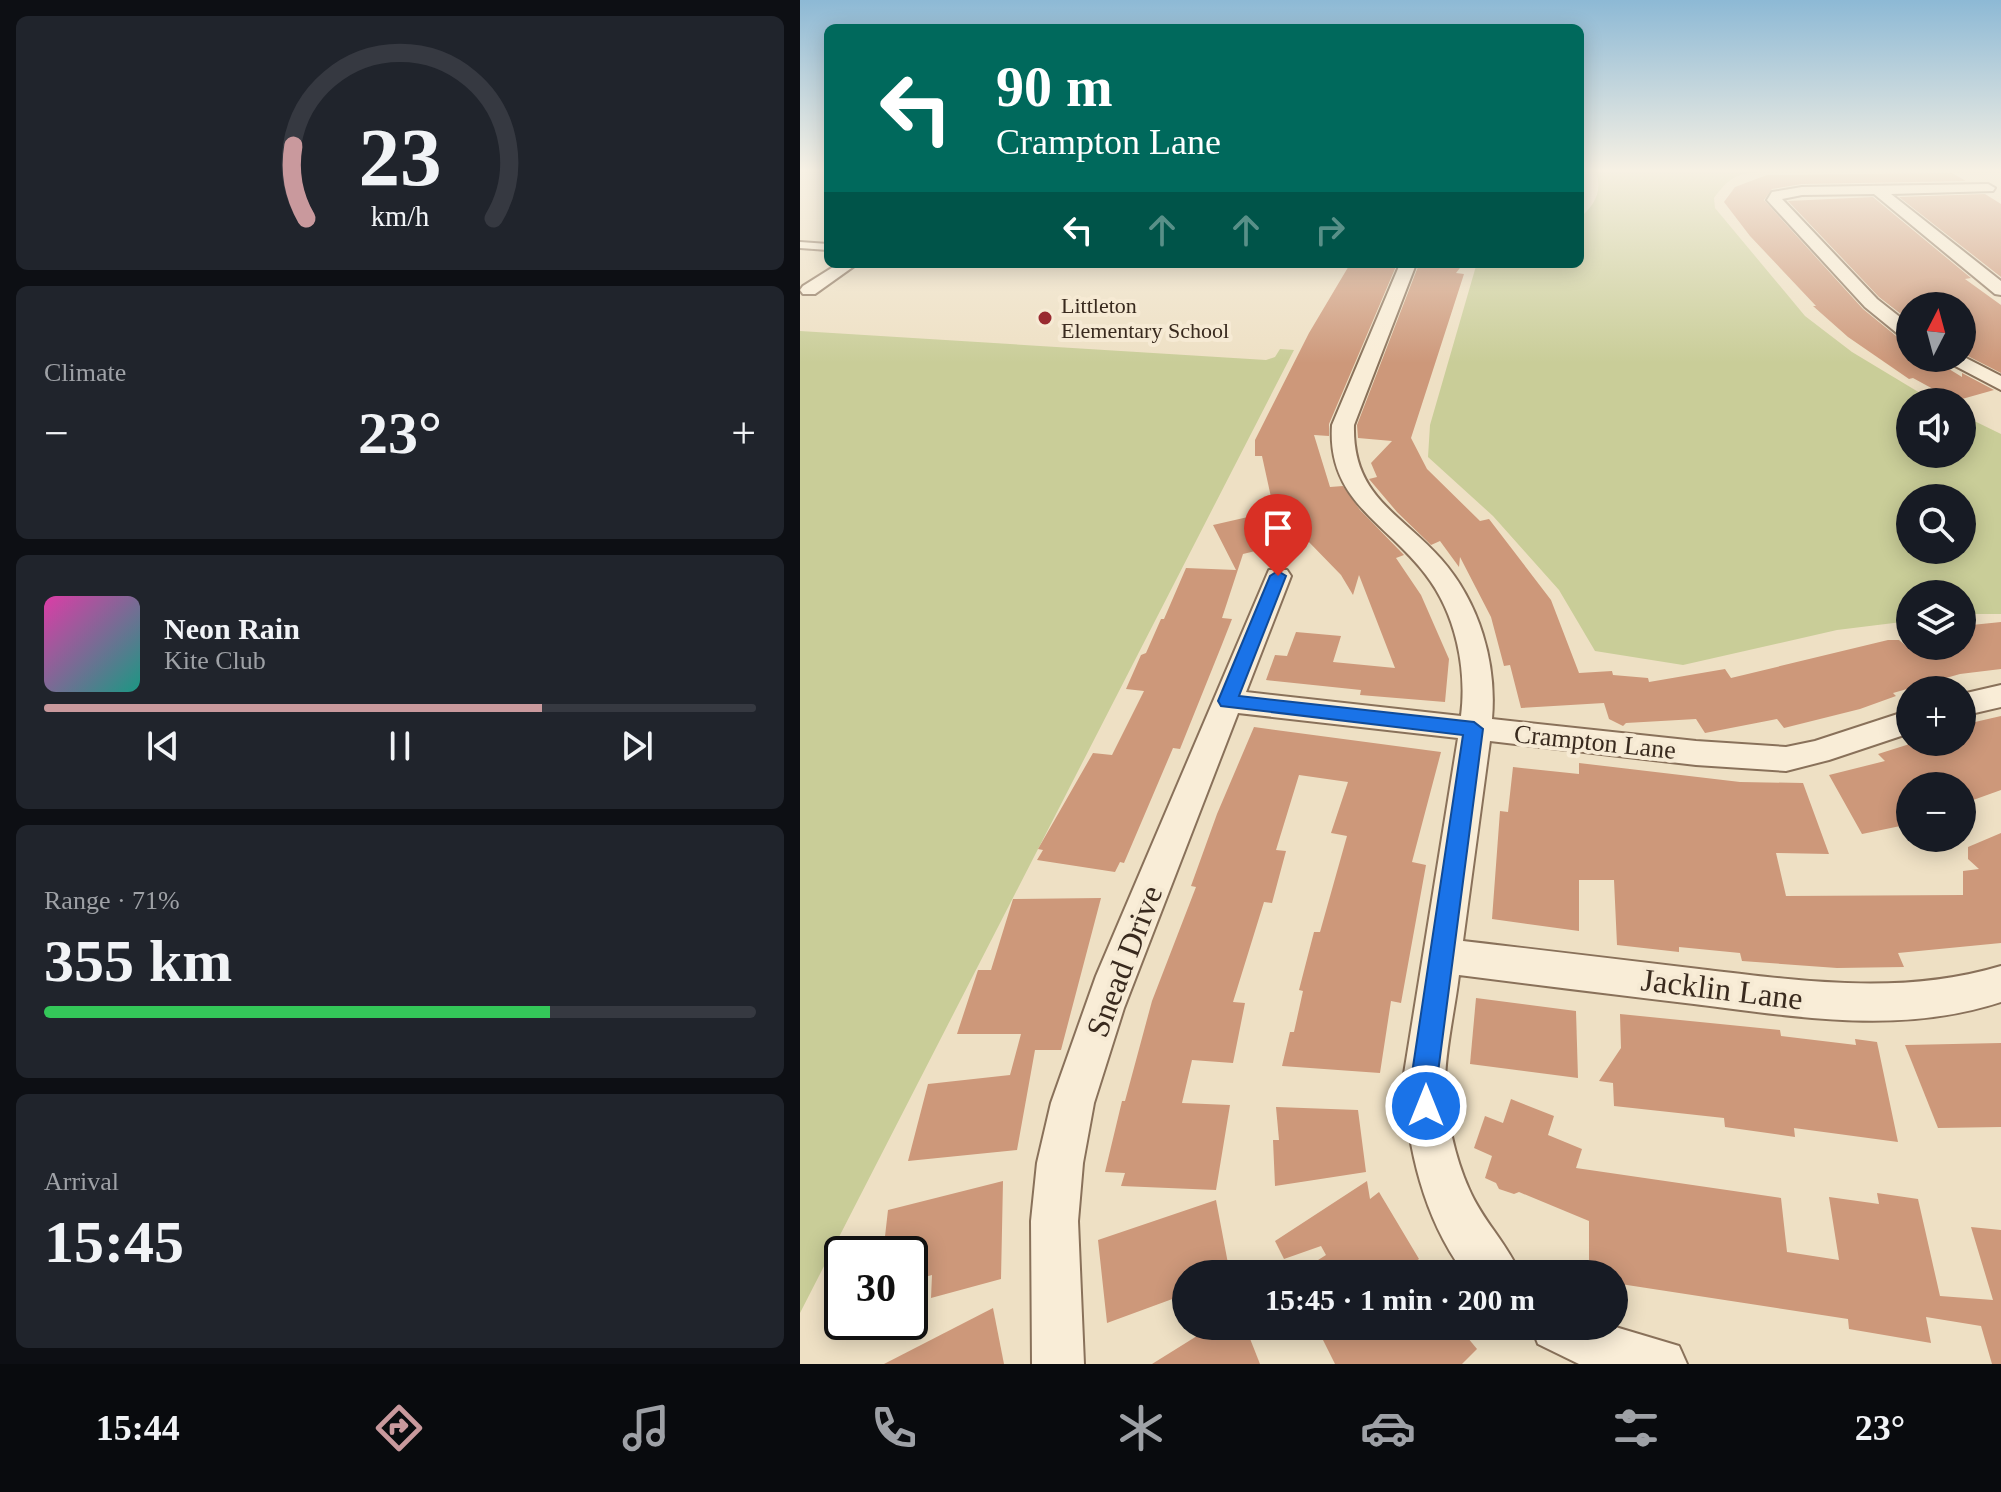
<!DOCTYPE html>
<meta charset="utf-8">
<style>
body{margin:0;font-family:Georgia,serif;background:#20242c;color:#f1f3f6;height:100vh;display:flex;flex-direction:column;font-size:30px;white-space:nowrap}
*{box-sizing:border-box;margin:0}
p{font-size:26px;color:#9ea1a6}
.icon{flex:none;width:44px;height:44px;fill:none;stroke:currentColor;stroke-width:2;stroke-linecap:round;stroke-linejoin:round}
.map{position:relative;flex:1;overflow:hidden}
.side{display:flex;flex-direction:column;gap:16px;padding:16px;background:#0d0f14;width:800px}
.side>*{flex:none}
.hud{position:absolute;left:24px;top:24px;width:760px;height:244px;border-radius:12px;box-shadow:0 4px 20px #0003;background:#00695c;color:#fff;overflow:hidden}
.needle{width:52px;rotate:6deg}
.fabs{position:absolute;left:1096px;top:292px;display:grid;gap:16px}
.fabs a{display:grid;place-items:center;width:80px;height:80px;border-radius:50%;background:#171b24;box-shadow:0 4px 20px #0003;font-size:40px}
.speed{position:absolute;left:24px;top:1236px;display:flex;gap:16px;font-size:40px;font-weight:700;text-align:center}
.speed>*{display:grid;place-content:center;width:104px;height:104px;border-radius:50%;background:#171b24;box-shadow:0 4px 20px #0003;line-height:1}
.speed .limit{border:4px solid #111;border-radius:12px;background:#fff;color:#111}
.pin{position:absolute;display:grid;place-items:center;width:68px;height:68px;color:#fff;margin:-82px -34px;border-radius:50% 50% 50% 0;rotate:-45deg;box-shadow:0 0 8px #0007}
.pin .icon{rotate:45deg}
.me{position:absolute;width:88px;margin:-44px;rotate:0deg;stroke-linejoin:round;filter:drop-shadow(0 0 6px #0008)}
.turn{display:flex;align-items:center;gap:28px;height:168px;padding:0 40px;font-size:36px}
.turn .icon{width:104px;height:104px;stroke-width:2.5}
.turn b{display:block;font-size:56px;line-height:68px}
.lanes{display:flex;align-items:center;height:76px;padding:0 40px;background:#0003;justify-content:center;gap:40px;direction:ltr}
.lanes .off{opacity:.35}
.big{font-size:60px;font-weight:800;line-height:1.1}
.side .card{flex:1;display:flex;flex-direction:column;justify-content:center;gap:12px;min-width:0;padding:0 28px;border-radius:12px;background:#20242c}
.side .dial{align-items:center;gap:0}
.dial svg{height:208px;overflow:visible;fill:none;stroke:#363941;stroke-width:7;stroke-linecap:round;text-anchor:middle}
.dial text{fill:#f1f3f6;stroke:none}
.song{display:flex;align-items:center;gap:24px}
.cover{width:96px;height:96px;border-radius:12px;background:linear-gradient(135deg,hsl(320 70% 55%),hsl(170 70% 35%))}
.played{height:8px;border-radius:4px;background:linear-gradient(90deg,#c9999d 70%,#363941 70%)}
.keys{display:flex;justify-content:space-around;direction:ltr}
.heat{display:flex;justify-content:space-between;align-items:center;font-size:44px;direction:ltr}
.charge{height:12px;border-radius:6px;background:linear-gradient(90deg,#34c759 71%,#363941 0)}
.trip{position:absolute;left:372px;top:1260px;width:456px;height:80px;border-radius:40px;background:#171b24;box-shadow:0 4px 20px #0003;font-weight:800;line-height:80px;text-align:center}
.dock{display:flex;height:128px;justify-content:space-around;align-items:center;background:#090b0e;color:#9ea1a6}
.dock .icon{width:56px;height:56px}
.dock .current{color:#c9999d}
.dock b{font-size:36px;color:#f1f3f6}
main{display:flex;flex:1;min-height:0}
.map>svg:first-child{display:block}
</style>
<main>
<section class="side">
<div class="card dial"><svg viewBox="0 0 100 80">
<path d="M14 69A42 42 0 1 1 86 69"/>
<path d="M14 69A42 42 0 0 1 9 41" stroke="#c9999d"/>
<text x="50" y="56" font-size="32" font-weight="700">23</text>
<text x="50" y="72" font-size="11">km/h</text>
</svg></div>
<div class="card"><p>Climate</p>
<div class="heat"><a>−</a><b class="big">23°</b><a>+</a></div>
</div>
<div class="card">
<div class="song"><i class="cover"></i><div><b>Neon Rain</b><p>Kite Club</p></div></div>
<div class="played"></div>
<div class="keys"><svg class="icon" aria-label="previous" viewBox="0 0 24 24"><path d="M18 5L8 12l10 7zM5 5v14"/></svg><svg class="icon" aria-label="pause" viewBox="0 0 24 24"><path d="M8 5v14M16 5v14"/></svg><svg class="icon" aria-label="next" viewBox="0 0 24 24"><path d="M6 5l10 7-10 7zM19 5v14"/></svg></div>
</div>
<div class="card"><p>Range · 71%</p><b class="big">355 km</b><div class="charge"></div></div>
<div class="card"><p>Arrival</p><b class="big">15:45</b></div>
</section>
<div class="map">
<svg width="1201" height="1364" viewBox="0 0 1201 1364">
<rect width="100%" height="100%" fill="#eee0c4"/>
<g fill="#c9cd98" fill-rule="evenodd">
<path d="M 796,172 L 960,172 C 936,173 928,179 914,198 L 915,208 L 1005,316 L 1052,352 L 1135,402 L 1110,402 L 1110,454 L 1162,454 L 1162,415 L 1201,434 L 1201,614 L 1162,614 L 1162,594 L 1110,594 L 1110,621 L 1037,630 L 883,665 L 795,651 L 759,590 L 693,516 L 628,457 L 630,425 L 676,266 L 780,264 L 780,218 C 794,205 803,192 796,172 ZM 1110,498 L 1162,498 L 1162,550 L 1110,550 Z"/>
<path d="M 0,331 L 466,360 L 475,357 L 480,349 L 494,350 L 0,1313 Z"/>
</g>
<g fill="#cd987a">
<path d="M 1152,173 L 1166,181 L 1002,184 L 972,189 L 964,200 L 1063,309 L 1101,340 L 1110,343 L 1110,358 L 1131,358 L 1162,377 L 1162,373 L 1194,390 L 1155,401 L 1113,378 L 1109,379 L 1048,337 L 1013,306 L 1016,306 L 950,236 L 924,202 L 935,187 L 967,175 Z"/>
<path d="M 1185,194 L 1201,204 L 1201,277 L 1099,197 Z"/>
<path d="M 1073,197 L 1171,278 L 1165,279 L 1201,305 L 1201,373 L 1162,353 L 1162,306 L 1110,306 L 1110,321 L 1079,297 L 988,201 Z"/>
<path d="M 550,264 L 597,264 L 529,424 L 529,436 L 514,435 L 530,487 L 543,486 L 560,510 L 604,555 L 596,558 L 621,595 L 649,659 L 645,702 L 560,695 L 561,690 L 466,680 L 475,655 L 487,656 L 496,632 L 541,636 L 533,662 L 595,668 L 559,575 L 553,595 L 541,575 L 506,539 L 443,554 L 422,618 L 432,619 L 421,647 L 380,749 L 373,748 L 324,863 L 320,862 L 315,872 L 237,860 L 243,850 L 238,849 L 293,753 L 312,755 L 344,691 L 326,689 L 341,655 L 346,653 L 361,619 L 364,619 L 386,568 L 436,570 L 413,525 L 474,511 L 462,456 L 455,456 L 455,440 L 509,333 Z"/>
<path d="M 619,264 L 663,264 L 656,273 L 664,274 L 611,438 L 627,469 L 680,521 L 689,519 L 751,600 L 779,673 L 812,671 L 813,675 L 848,678 L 849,682 L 925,669 L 931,678 L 1088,640 L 1099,640 L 1106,646 L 1162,646 L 1162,626 L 1201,622 L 1201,669 L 1160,674 L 1093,693 L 1096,696 L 1060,709 L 984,728 L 977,719 L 905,733 L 896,719 L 826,723 L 823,726 L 809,719 L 804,703 L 721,708 L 710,665 L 704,666 L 691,617 L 660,557 L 659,567 L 640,541 L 631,545 L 597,512 L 569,479 L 577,477 L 571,463 L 592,441 L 558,438 L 557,425 Z"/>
<path d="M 1201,716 L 1201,790 L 1162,804 L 1162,786 L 1110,786 L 1110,824 L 1062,834 L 1029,775 L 1085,761 L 1078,754 L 1116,742 L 1162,742 L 1162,725 Z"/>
<path d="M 454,727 L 641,752 L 612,862 L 626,865 L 601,1003 L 591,1001 L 580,1073 L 482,1066 L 490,1032 L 494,1032 L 503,991 L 499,990 L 514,932 L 520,932 L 547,836 L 531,833 L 548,782 L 499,775 L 476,850 L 486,851 L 472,903 L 464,902 L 433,1002 L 445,1003 L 433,1063 L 392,1060 L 382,1103 L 430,1105 L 416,1190 L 321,1186 L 325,1173 L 305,1172 L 322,1101 L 325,1101 L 352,1001 L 396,887 L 391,886 L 417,814 Z"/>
<path d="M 779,763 L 940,782 L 1003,783 L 1029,854 L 976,853 L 986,896 L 1163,895 L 1163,871 L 1179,869 L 1168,859 L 1168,847 L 1201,833 L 1201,943 L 1098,953 L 1104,967 L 1037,968 L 942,961 L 940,953 L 879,947 L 879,952 L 817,945 L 814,880 L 779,880 L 779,931 L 692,919 L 700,811 L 708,812 L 713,767 L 779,774 Z"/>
<path d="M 301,898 L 261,1050 L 235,1050 L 217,1150 L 108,1161 L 128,1084 L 210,1075 L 221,1034 L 157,1034 L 178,970 L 191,970 L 213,899 Z"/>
<path d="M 676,998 L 776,1011 L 778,1078 L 670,1064 Z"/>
<path d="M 820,1014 L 980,1030 L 981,1036 L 1056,1045 L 1055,1039 L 1077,1042 L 1098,1142 L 994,1128 L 995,1137 L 925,1127 L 924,1118 L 814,1106 L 813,1083 L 799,1081 L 821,1048 Z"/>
<path d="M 1201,1043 L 1201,1127 L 1138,1128 L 1105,1045 Z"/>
<path d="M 711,1099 L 754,1116 L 748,1135 L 782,1149 L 776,1168 L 981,1198 L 987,1252 L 1039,1260 L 1029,1197 L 1079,1204 L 1077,1193 L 1118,1199 L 1140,1296 L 1193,1300 L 1171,1227 L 1201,1230 L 1201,1364 L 1192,1364 L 1181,1326 L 1126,1317 L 1131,1343 L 1049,1329 L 1048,1319 L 814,1283 L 814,1274 L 789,1274 L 789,1221 L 719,1192 L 714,1194 L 699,1189 L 696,1183 L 685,1178 L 692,1156 L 674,1148 L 685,1116 L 703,1123 Z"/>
<path d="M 476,1107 L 558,1110 L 566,1172 L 475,1186 L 473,1140 L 479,1140 Z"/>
<path d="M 203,1181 L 201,1279 L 131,1298 L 132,1275 L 110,1281 L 110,1254 L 83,1254 L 88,1210 Z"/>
<path d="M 567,1181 L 570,1199 L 579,1192 L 619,1259 L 598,1274 L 496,1274 L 526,1255 L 521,1246 L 484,1259 L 475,1241 Z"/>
<path d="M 416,1200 L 430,1274 L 386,1274 L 386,1294 L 307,1323 L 298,1240 Z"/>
<path d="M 193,1308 L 204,1364 L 84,1364 Z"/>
<path d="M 413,1326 L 445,1326 L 460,1364 L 352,1364 Z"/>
<path d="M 516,1326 L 658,1326 L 677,1349 L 662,1364 L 535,1364 Z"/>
</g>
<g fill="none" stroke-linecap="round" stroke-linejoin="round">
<g stroke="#89715a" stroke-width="4">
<path id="lane" d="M 0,242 L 28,244 L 28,250 L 0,248 Z"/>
</g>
<g stroke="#89715a" stroke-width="4">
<g id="street">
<path d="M 1188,184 L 1195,188 L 1193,191 L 1091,194 L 1201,281 L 1201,295 L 1195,294 L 1074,194 L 1002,195 L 982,199 L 1077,299 L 1110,325 L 1110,340 L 1103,338 L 1065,307 L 967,200 L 972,192 L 1002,187 Z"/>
<path d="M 38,264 L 57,264 L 15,294 L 3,294 L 0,290 L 3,286 Z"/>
<path d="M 600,264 L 616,264 L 554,425 C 552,496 599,512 641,559 C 679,602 697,662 692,719 L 896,741 L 986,747 L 1015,741 L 1110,710 L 1110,733 L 1029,760 L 986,771 L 896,765 L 690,741 L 663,941 C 742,950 821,960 899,969 C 1001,981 1101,996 1201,966 L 1201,1002 C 1100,1035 998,1017 894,1004 C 816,995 737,985 659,975 C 655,1009 646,1046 645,1080 C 645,1114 655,1158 669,1189 C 682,1220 707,1243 720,1274 L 665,1274 C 623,1218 608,1148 603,1080 L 658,738 L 438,713 L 324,1008 L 294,1103 L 283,1163 L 278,1221 L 284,1364 L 232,1364 L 231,1221 L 237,1163 L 251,1103 L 296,976 L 469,570 L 487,570 L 491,576 L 446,692 L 661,716 C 667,669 656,614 626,575 C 586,522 527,501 532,425 Z"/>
<path d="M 1162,356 L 1201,376 L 1201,390 L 1140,358 Z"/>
<path d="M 1201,685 L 1201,707 L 1162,716 L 1162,694 Z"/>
<path d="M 731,1326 L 812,1326 L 879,1346 L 887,1364 L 779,1364 L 738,1344 Z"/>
</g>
</g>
<use href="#lane" fill="#f9edd7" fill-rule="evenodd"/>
<use href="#street" fill="#f9edd7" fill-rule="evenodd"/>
</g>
<linearGradient id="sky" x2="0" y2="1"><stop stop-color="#8db9d5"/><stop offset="0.47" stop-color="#f7f1e4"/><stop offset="1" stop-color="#f7f1e4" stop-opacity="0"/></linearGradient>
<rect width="1201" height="363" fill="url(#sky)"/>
<path fill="#1a73e8" stroke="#114b97" stroke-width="2" d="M 478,571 L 486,576 L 439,696 L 674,722 L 683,729 L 637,1080 L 639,1106 L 635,1116 L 626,1120 L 617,1116 L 611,1080 L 663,735 L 421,706 L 418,701 L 470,576 Z"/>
<circle fill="#992a30" stroke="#f6ead4" stroke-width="3" cx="245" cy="318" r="8"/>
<g text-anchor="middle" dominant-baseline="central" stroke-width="8" stroke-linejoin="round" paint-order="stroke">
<g font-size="22" fill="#392a1e" stroke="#f6ead4" text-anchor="start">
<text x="261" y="305">Littleton<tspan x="261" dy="25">Elementary School</tspan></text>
</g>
<g font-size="26" fill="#392a1e" stroke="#f6ead4">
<text transform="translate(795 742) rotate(6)">Crampton Lane</text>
</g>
<g font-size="32" fill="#392a1e" stroke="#f6ead4">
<text transform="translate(324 961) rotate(-69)">Snead Drive</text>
<text transform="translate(922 989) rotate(7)">Jacklin Lane</text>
</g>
</g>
</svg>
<div class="fabs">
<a><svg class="needle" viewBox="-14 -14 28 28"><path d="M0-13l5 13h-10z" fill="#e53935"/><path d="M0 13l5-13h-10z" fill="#9ea1a6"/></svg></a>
<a><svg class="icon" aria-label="sound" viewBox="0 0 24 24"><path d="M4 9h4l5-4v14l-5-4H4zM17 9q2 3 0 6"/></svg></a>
<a><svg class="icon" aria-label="search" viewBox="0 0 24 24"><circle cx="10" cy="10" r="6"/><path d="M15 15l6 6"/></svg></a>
<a><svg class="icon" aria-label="layers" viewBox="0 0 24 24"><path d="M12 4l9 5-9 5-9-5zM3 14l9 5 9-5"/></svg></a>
<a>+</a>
<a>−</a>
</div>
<div class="speed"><div class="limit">30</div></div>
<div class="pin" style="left:478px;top:576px;background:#d93025"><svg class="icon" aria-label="arrive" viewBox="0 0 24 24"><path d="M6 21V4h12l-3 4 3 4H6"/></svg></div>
<svg class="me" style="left:626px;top:1106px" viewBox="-20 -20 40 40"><circle r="17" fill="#1a73e8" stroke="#fff" stroke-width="3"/><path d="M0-11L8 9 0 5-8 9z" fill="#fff"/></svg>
<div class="trip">15:45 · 1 min · 200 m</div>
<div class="hud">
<div class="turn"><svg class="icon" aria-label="left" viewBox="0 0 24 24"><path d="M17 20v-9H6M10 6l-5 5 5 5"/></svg><div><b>90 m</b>Crampton Lane</div></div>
<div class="lanes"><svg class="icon" aria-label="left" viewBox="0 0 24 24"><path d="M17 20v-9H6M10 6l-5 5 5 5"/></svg><svg class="icon off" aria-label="ahead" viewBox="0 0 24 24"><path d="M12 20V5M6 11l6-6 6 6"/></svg><svg class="icon off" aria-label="ahead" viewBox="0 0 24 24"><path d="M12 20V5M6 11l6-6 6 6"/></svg><svg class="icon off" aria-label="right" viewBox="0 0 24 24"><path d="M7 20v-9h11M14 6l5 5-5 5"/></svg></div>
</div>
</div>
</main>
<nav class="dock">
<b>15:44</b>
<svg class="icon current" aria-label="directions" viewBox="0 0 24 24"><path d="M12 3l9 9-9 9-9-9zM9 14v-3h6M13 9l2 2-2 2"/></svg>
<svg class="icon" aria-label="music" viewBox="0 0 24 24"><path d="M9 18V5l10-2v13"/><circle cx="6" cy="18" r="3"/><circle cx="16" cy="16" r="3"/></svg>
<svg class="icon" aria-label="phone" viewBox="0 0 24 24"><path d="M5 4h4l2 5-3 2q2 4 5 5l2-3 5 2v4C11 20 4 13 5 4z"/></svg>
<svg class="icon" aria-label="climate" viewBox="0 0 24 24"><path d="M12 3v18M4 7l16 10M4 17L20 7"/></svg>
<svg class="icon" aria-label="car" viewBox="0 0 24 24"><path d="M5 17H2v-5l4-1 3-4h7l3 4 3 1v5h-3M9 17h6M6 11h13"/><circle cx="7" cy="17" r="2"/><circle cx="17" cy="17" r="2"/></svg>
<svg class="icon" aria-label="filters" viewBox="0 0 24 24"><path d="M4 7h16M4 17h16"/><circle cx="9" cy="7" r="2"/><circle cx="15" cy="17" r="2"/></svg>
<b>23°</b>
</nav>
